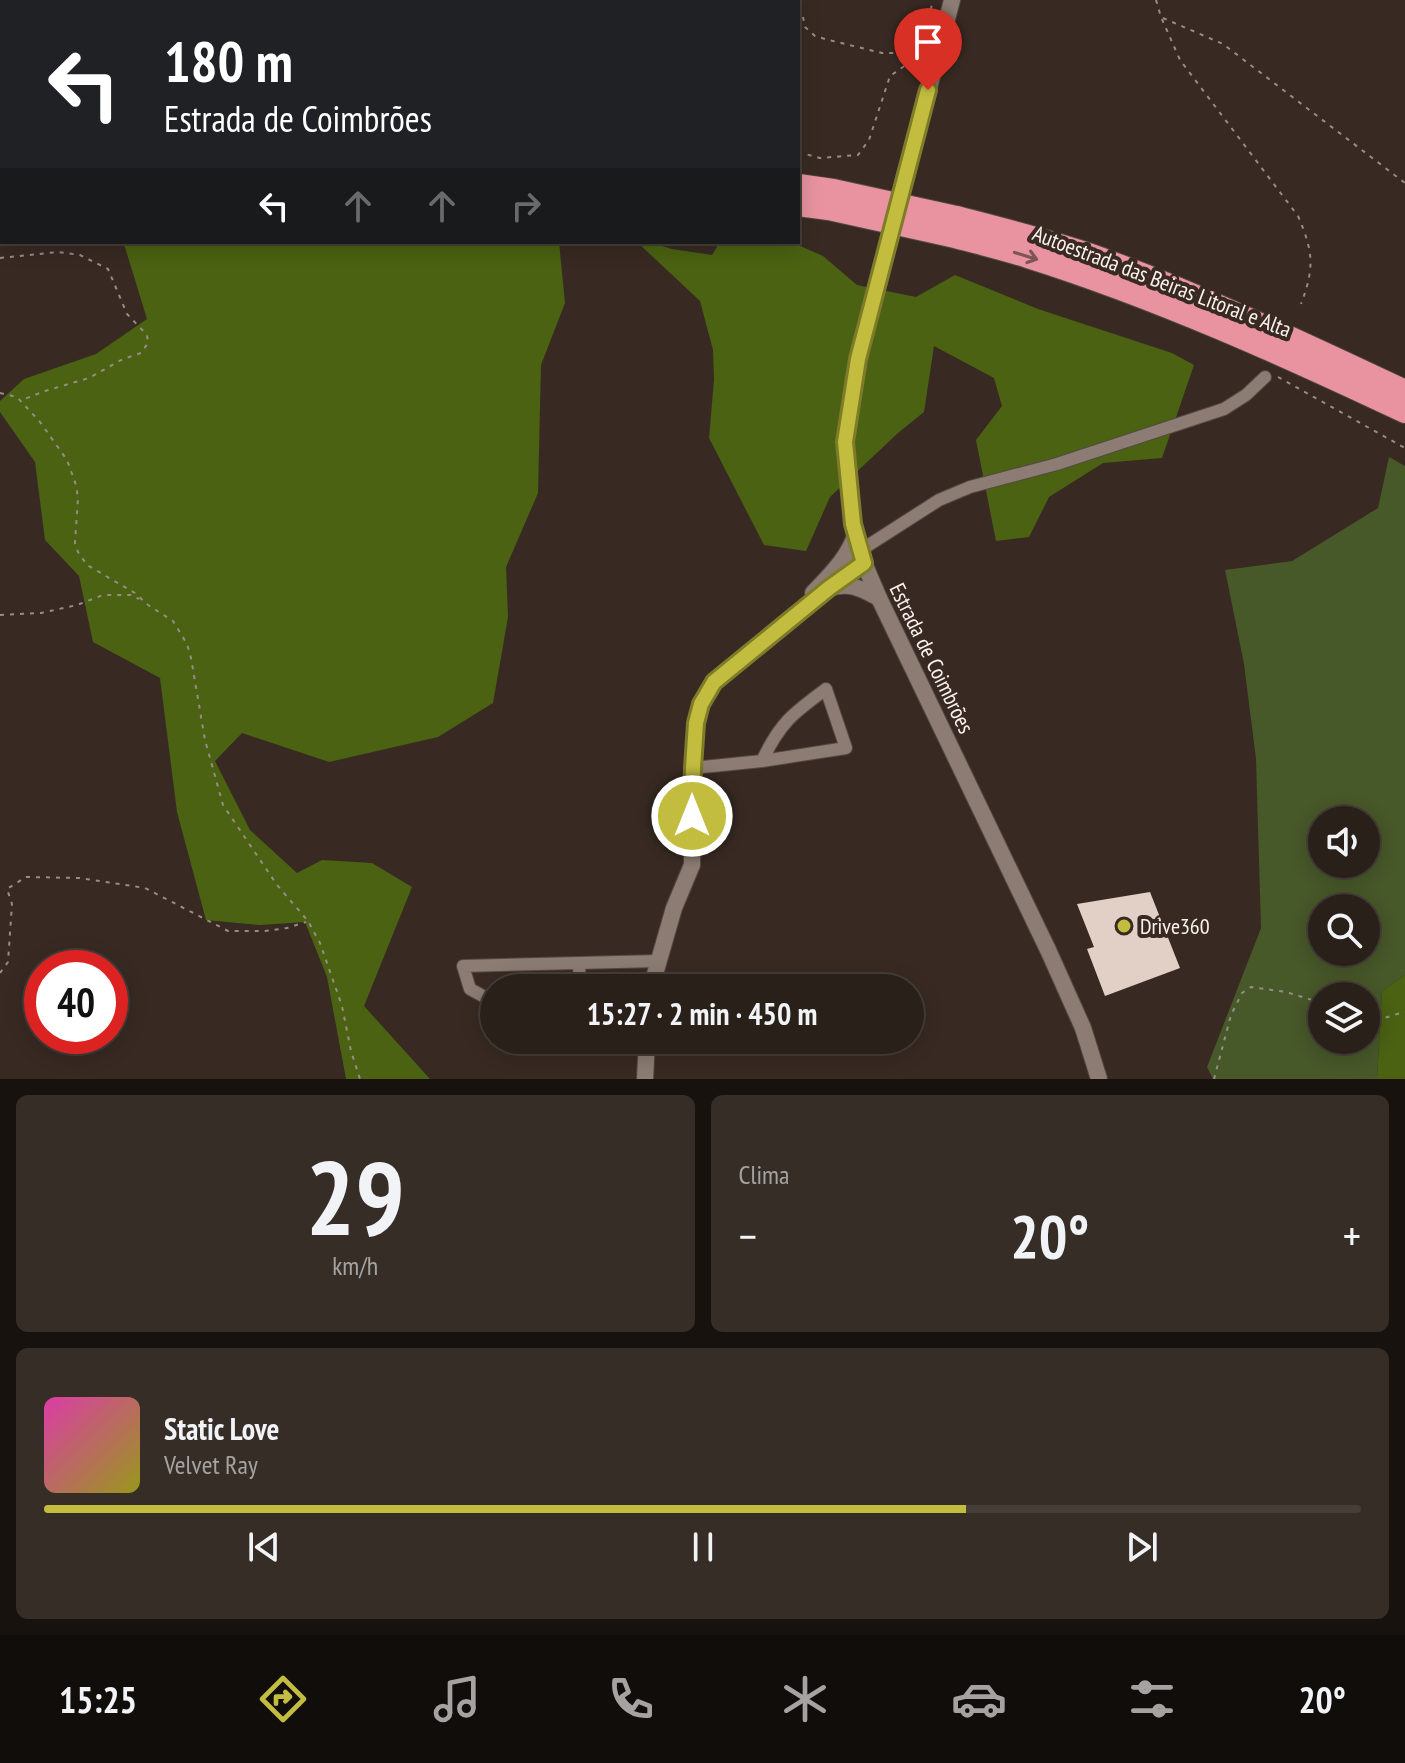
<!DOCTYPE html>
<html lang="pt">
<meta charset="utf-8">
<style>
body{margin:0;font-family:"PT Sans Narrow",sans-serif;background:#362d27;color:#f1f3f6;height:100vh;display:flex;flex-direction:column;font-size:30px;white-space:nowrap}
*{box-sizing:border-box;margin:0}
p{font-size:26px;color:#a5a3a2}
.icon{flex:none;width:44px;height:44px;fill:none;stroke:currentColor;stroke-width:2;stroke-linecap:round;stroke-linejoin:round}
.map{position:relative;height:1079px;overflow:hidden}
.sheet{display:flex;flex-direction:column;gap:16px;padding:16px;background:#17120e;flex:1}
.sheet>*{flex:none}
.top-card{position:absolute;left:0px;top:0px;width:800px;height:244px;box-shadow:0 4px 20px #0003,0 0 0 2px #463e39;background:#202124;color:#fff;overflow:hidden}
.controls{position:absolute;left:1308px;top:806px;display:grid;gap:16px}
.controls a{display:grid;place-items:center;width:72px;height:72px;border-radius:50%;background:#2a201a;box-shadow:0 4px 20px #0003,0 0 0 2px #463e39;font-size:40px}
.speed{position:absolute;left:24px;top:950px;display:flex;gap:16px;font-size:40px;font-weight:700;text-align:center}
.speed>*{display:grid;place-content:center;width:104px;height:104px;border-radius:50%;background:#2a201a;box-shadow:0 4px 20px #0003,0 0 0 2px #463e39;line-height:1}
.speed .limit{border:12px solid #d22;background:#fff;color:#111}
.pin{position:absolute;display:grid;place-items:center;width:68px;height:68px;color:#fff;margin:-82px -34px;border-radius:50% 50% 50% 0;rotate:-45deg;box-shadow:0 0 8px #0007}
.pin .icon{rotate:45deg}
.me{position:absolute;width:88px;margin:-44px;rotate:0deg;stroke-linejoin:round;filter:drop-shadow(0 0 6px #0008)}
.turn{display:flex;align-items:center;gap:28px;height:168px;padding:0 32px;font-size:36px}
.turn .icon{width:104px;height:104px;stroke-width:2.5}
.turn b{display:block;font-size:56px;line-height:68px}
.lanes{display:flex;align-items:center;height:76px;padding:0 32px;background:#0003;justify-content:center;gap:40px;direction:ltr}
.lanes .off{opacity:.35}
.big{font-size:60px;font-weight:600;line-height:1.1}
.sheet .card{flex:1;display:flex;flex-direction:column;justify-content:center;gap:12px;min-width:0;padding:0 28px;border-radius:12px;background:#362d27}
.sheet .dial{align-items:center;gap:0}
.dial b{font-size:104px;line-height:1}
.song{display:flex;align-items:center;gap:24px}
.cover{width:96px;height:96px;border-radius:12px;background:linear-gradient(135deg,hsl(320 70% 55%),hsl(60 70% 35%))}
.played{height:8px;border-radius:4px;background:linear-gradient(90deg,#c2bd3f 70%,#463e39 70%)}
.keys{display:flex;justify-content:space-around;direction:ltr}
.heat{display:flex;justify-content:space-between;align-items:center;font-size:44px;direction:ltr}
.sheet .tiles{flex:1;display:grid;gap:16px;grid-template-columns:1fr 1fr}
.card:last-child{grid-column:span 2}
.trip{position:absolute;left:480px;top:974px;width:444px;height:80px;border-radius:40px;background:#2a201a;box-shadow:0 4px 20px #0003,0 0 0 2px #463e39;font-weight:600;line-height:80px;text-align:center}
.tab-bar{display:flex;height:128px;justify-content:space-around;align-items:center;background:#110d0a;color:#a5a3a2}
.tab-bar .icon{width:56px;height:56px}
.tab-bar .selected{color:#c2bd3f}
.tab-bar b{font-size:36px;color:#f1f3f6}
.map>svg:first-child{display:block}
</style>
<div class="map">
<svg width="1405" height="1079" viewBox="0 0 1405 1079">
<rect width="100%" height="100%" fill="#382a23"/>
<path fill="#475829" fill-rule="evenodd" d="M 1389,457 L 1405,466 L 1405,975 L 1382,991 L 1377,1079 L 1213,1079 L 1207,1067 L 1261,928 L 1256,759 L 1244,664 L 1225,570 L 1292,561 L 1378,508 ZM 1322,820 L 1366,820 L 1366,864 L 1322,864 ZM 1322,908 L 1366,908 L 1366,952 L 1322,952 ZM 1322,996 L 1366,996 L 1366,1040 L 1322,1040 Z"/>
<g fill="#4a6212">
<path d="M 131,242 L 355,242 L 377,246 L 392,242 L 559,242 L 565,303 L 541,365 L 538,493 L 506,567 L 508,617 L 493,703 L 438,737 L 329,762 L 242,733 L 215,761 L 250,830 L 297,873 L 322,860 L 372,863 L 412,887 L 364,1006 L 430,1079 L 346,1079 L 327,977 L 305,922 L 260,925 L 206,920 L 177,812 L 160,678 L 93,642 L 79,576 L 45,540 L 35,462 L 0,412 L 0,401 L 24,379 L 96,354 L 147,319 L 124,244 Z"/>
<path d="M 637,242 L 649,242 L 672,249 L 712,255 L 720,242 L 791,242 L 823,256 L 857,285 L 916,297 L 955,275 L 1038,309 L 1172,353 L 1194,365 L 1162,458 L 1103,463 L 1049,497 L 1029,537 L 996,541 L 976,440 L 1002,406 L 994,378 L 934,346 L 924,412 L 898,433 L 830,497 L 806,551 L 764,545 L 709,438 L 714,380 L 713,350 L 700,301 Z"/>
<path d="M 1405,975 L 1405,1079 L 1377,1079 L 1382,991 Z"/>
</g>
<path fill="#e2d0c7" d="M 1150,892 L 1180,968 L 1105,996 L 1087,949 L 1094,947 L 1077,904 Z"/>
<g fill="none" stroke-linecap="round" stroke-linejoin="round">
<g stroke="#544942" stroke-width="14">
<g id="minor">
<path d="M 861,550 L 939,500 L 970,487 L 1057,464 L 1224,409 L 1246,395 L 1265,377"/>
<path d="M 693,768 L 762,761 L 846,748 L 826,689 C 792,714 780,723 762,761"/>
<path d="M 579,964 L 580,988"/>
<path d="M 494,1002 L 470,989 L 463,966 L 658,961"/>
</g>
</g>
<g stroke="#544942" stroke-width="18">
<g id="tertiary">
<path d="M 952,0 L 858,359 L 845,442 L 853,524 L 864,563 L 879,598 L 1049,952 L 1083,1028 L 1099,1079"/>
<path d="M 813,593 C 830,575 849,557 856,533"/>
<path d="M 651,988 L 674,908 L 692,865 L 693,768 L 696,723 L 701,704 L 714,682 L 829,588 C 850,582 860,588 879,598"/>
<path d="M 645,1079 L 647,1040"/>
</g>
</g>
<g stroke="#544942" stroke-width="26">
<g id="motorway">
<path d="M 798,186 L 833,191"/>
<path d="M 0,189 L 2,189"/>
<path d="M 798,204 L 829,208"/>
<path d="M 0,207 L 2,207"/>
<path d="M 956,218 C 1003,230 1051,242 1097,258 C 1202,296 1304,345 1405,392"/>
<path d="M 951,235 C 977,242 1003,248 1028,256 C 1158,297 1282,353 1405,411"/>
</g>
</g>
<g stroke="#988c86" stroke-width="2" stroke-dasharray="4 6" stroke-linecap="butt">
<path d="M 622,0 L 622,2"/>
<path d="M 1156,0 L 1161,17 L 1180,60 L 1298,216 C 1313,251 1315,267 1301,304"/>
<path d="M 803,17 L 805,27 L 815,36 L 825,39 L 882,53 L 897,53 L 907,49 L 916,34 L 921,18 L 927,18"/>
<path d="M 1163,18 L 1223,44 L 1405,183"/>
<path d="M 798,152 L 820,158 L 858,155 L 869,140 L 890,76 L 919,56 L 933,0"/>
<path d="M 0,155 L 2,157"/>
<path d="M 0,258 L 58,252 L 80,255 L 108,269 L 127,314 L 147,335 L 148,343 L 141,353 L 123,359 L 89,378 L 45,391 L 22,400"/>
<path d="M 1278,377 L 1405,448"/>
<path d="M 0,393 L 17,397 L 40,422 L 67,460 L 76,485 L 78,498 L 75,543 L 78,552 L 87,565 L 135,593 L 148,605 L 173,621 L 187,644 L 191,658 L 205,740 L 223,805 L 277,885 L 308,921 L 320,943 L 342,1006 L 351,1051 L 360,1079"/>
<path d="M 0,615 L 41,613 L 77,605 L 103,595 L 131,595 L 139,599"/>
<path d="M 0,973 L 8,962 L 12,904 L 7,889 L 26,877 L 80,878 L 145,888 L 228,931 L 265,931 L 287,928 L 306,922"/>
<path d="M 1366,1021 C 1379,1021 1392,1015 1405,1012"/>
<path d="M 1214,1079 L 1231,1015 L 1242,993 L 1251,987 L 1286,992 L 1322,1003"/>
</g>
<use href="#minor" stroke="#8c7c73" stroke-width="12"/>
<use href="#tertiary" stroke="#8c7c73" stroke-width="16"/>
<use href="#motorway" stroke="#e8939f" stroke-width="24"/>
<g stroke="#544942" stroke-width="26" stroke-linecap="butt">
<g id="motorway-bridge">
<path d="M 833,191 L 956,218"/>
<path d="M 829,208 L 951,235"/>
</g>
</g>
<use href="#motorway-bridge" stroke="#e8939f" stroke-width="24"/>
</g>
<defs><path id="oneway-shaft" d="M-6 0H5M1.5-3L5.5 0L1.5 3" fill="none" stroke-width="1.6" stroke-linecap="round" stroke-linejoin="round" transform="scale(2)"/></defs>
<use stroke="#7e5455" href="#oneway-shaft" transform="translate(1026 256) rotate(17)"/>
<g fill="none" stroke-linecap="round" stroke-linejoin="round">
<g stroke="#7e7b29" stroke-width="20">
<path id="route" d="M 692,816 L 693,768 L 696,723 L 701,704 L 714,682 L 829,588 L 864,563 L 853,524 L 845,442 L 858,359 L 928,90"/>
</g>
<use href="#route" stroke="#c2bd3f" stroke-width="14"/>
</g>
<circle fill="#c2bd3f" stroke="#382a23" stroke-width="3" cx="1124" cy="926" r="8"/>
<g text-anchor="middle" dominant-baseline="central" stroke-width="8" stroke-linejoin="round" paint-order="stroke">
<g font-size="22" fill="#fbf2ed" stroke="#382a23">
<text transform="translate(1162 281) rotate(21)">Autoestrada das Beiras Litoral e Alta</text>
<text transform="translate(932 658) rotate(64)">Estrada de Coimbrões</text>
</g>
<g font-size="22" fill="#fbf2ed" stroke="#382a23" text-anchor="start">
<text x="1140" y="926">Drive360</text>
</g>
</g>
</svg>
<div class="controls">
<a><svg class="icon" aria-label="sound" viewBox="0 0 24 24"><path d="M4 9h4l5-4v14l-5-4H4zM17 9q2 3 0 6"/></svg></a>
<a><svg class="icon" aria-label="search" viewBox="0 0 24 24"><circle cx="10" cy="10" r="6"/><path d="M15 15l6 6"/></svg></a>
<a><svg class="icon" aria-label="layers" viewBox="0 0 24 24"><path d="M12 4l9 5-9 5-9-5zM3 14l9 5 9-5"/></svg></a>
</div>
<div class="speed"><div class="limit">40</div></div>
<div class="pin" style="left:928px;top:90px;background:#d93025"><svg class="icon" aria-label="arrive" viewBox="0 0 24 24"><path d="M6 21V4h12l-3 4 3 4H6"/></svg></div>
<svg class="me" style="left:692px;top:816px" viewBox="-20 -20 40 40"><circle r="17" fill="#c2bd3f" stroke="#fff" stroke-width="3"/><path d="M0-11L8 9 0 5-8 9z" fill="#fff"/></svg>
<div class="trip">15:27 · 2 min · 450 m</div>
<div class="top-card">
<div class="turn"><svg class="icon" aria-label="left" viewBox="0 0 24 24"><path d="M17 20v-9H6M10 6l-5 5 5 5"/></svg><div><b>180 m</b>Estrada de Coimbrões</div></div>
<div class="lanes"><svg class="icon" aria-label="left" viewBox="0 0 24 24"><path d="M17 20v-9H6M10 6l-5 5 5 5"/></svg><svg class="icon off" aria-label="ahead" viewBox="0 0 24 24"><path d="M12 20V5M6 11l6-6 6 6"/></svg><svg class="icon off" aria-label="ahead" viewBox="0 0 24 24"><path d="M12 20V5M6 11l6-6 6 6"/></svg><svg class="icon off" aria-label="right" viewBox="0 0 24 24"><path d="M7 20v-9h11M14 6l5 5-5 5"/></svg></div>
</div>
</div>
<section class="sheet">
<div class="tiles">
<div class="card dial"><b>29</b><p>km/h</p></div>
<div class="card"><p>Clima</p>
<div class="heat"><a>−</a><b class="big">20°</b><a>+</a></div>
</div>
<div class="card">
<div class="song"><i class="cover"></i><div><b>Static Love</b><p>Velvet Ray</p></div></div>
<div class="played"></div>
<div class="keys"><svg class="icon" aria-label="previous" viewBox="0 0 24 24"><path d="M18 5L8 12l10 7zM5 5v14"/></svg><svg class="icon" aria-label="pause" viewBox="0 0 24 24"><path d="M8 5v14M16 5v14"/></svg><svg class="icon" aria-label="next" viewBox="0 0 24 24"><path d="M6 5l10 7-10 7zM19 5v14"/></svg></div>
</div>
</div>
</section>
<nav class="tab-bar">
<b>15:25</b>
<svg class="icon selected" aria-label="directions" viewBox="0 0 24 24"><path d="M12 3l9 9-9 9-9-9zM9 14v-3h6M13 9l2 2-2 2"/></svg>
<svg class="icon" aria-label="music" viewBox="0 0 24 24"><path d="M9 18V5l10-2v13"/><circle cx="6" cy="18" r="3"/><circle cx="16" cy="16" r="3"/></svg>
<svg class="icon" aria-label="phone" viewBox="0 0 24 24"><path d="M5 4h4l2 5-3 2q2 4 5 5l2-3 5 2v4C11 20 4 13 5 4z"/></svg>
<svg class="icon" aria-label="climate" viewBox="0 0 24 24"><path d="M12 3v18M4 7l16 10M4 17L20 7"/></svg>
<svg class="icon" aria-label="car" viewBox="0 0 24 24"><path d="M5 17H2v-5l4-1 3-4h7l3 4 3 1v5h-3M9 17h6M6 11h13"/><circle cx="7" cy="17" r="2"/><circle cx="17" cy="17" r="2"/></svg>
<svg class="icon" aria-label="filters" viewBox="0 0 24 24"><path d="M4 7h16M4 17h16"/><circle cx="9" cy="7" r="2"/><circle cx="15" cy="17" r="2"/></svg>
<b>20°</b>
</nav>
